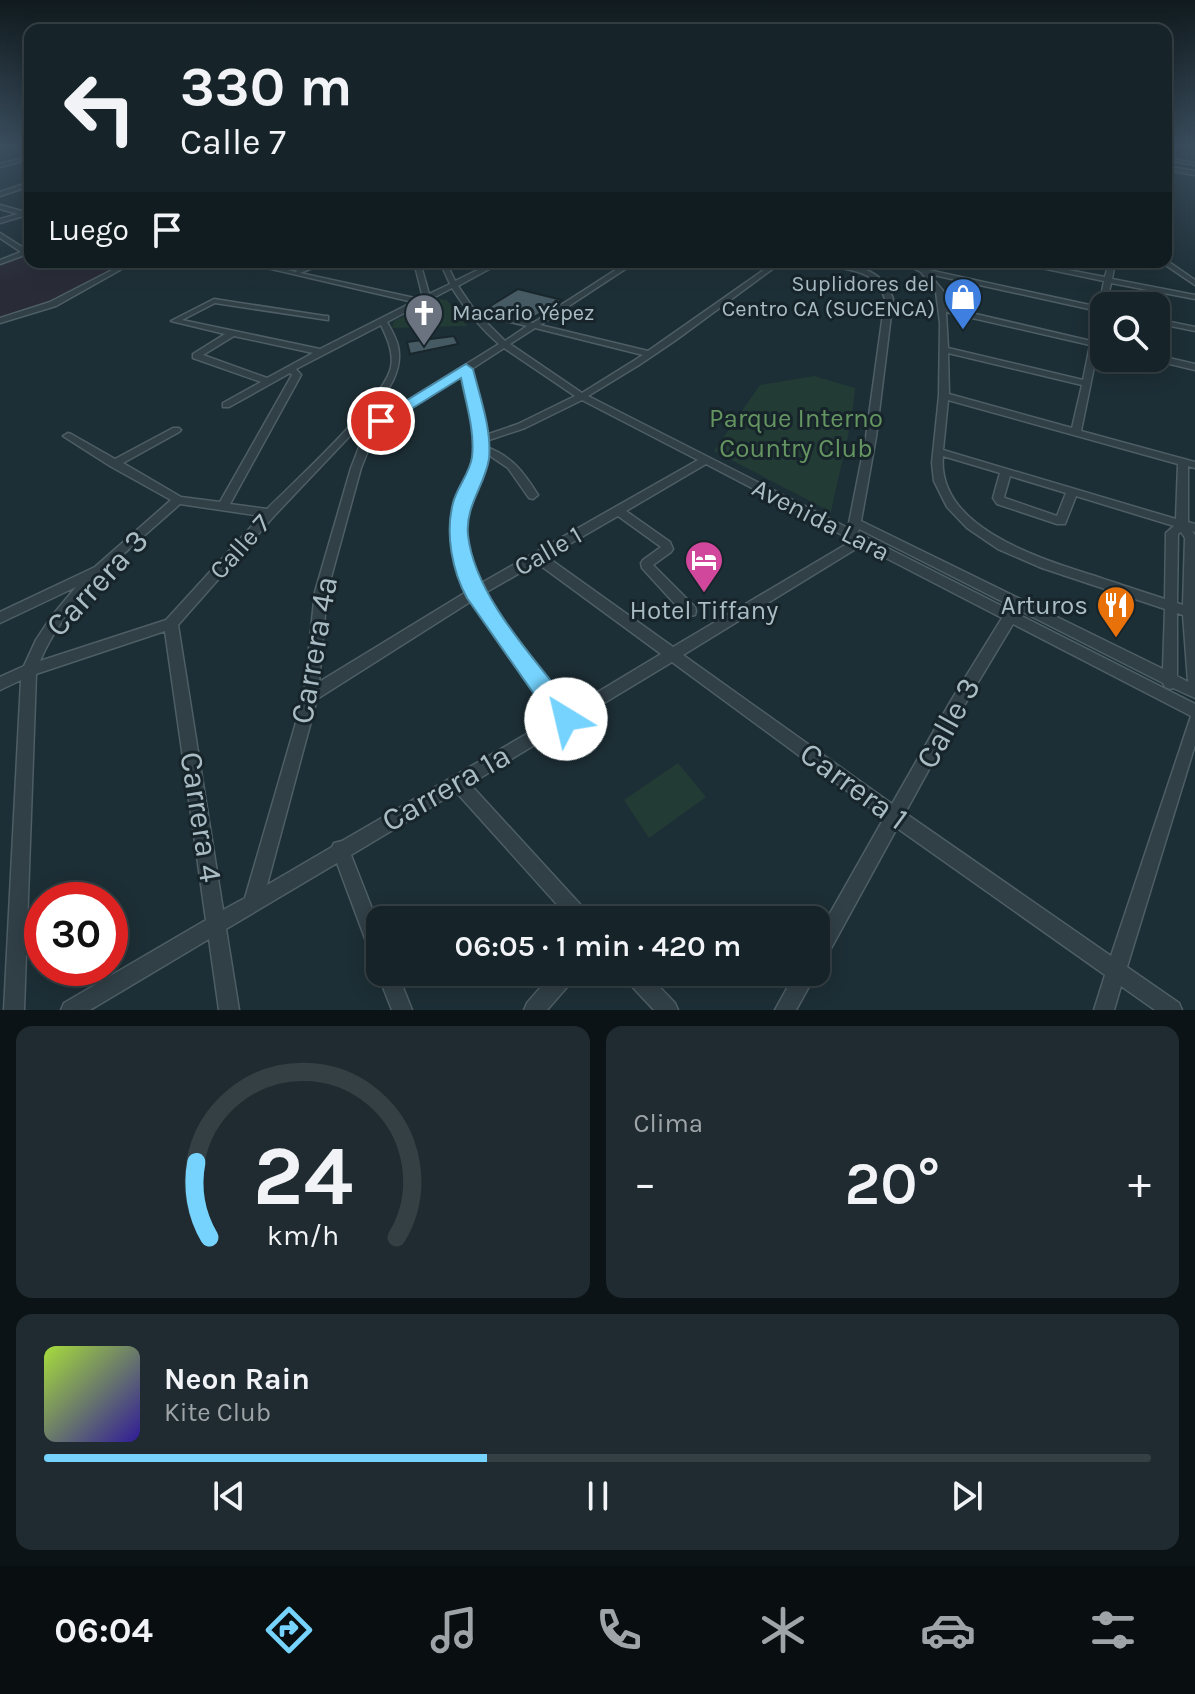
<!DOCTYPE html>
<html lang="es">
<meta charset="utf-8">
<style>
body{margin:0;font-family:Karla,sans-serif;background:#1f2b30;color:#f1f3f6;height:100vh;display:flex;flex-direction:column;font-size:30px;white-space:nowrap}
*{box-sizing:border-box;margin:0}
p{font-size:26px;color:#9ea4a8}
.icon{flex:none;width:44px;height:44px;fill:none;stroke:currentColor;stroke-width:2;stroke-linecap:round;stroke-linejoin:round}
.map{position:relative;height:1010px;overflow:hidden}
.panel{display:flex;flex-direction:column;gap:16px;padding:16px;background:#0c1316;flex:1}
.panel>*{flex:none}
.banner{position:absolute;left:24px;top:24px;width:1148px;height:244px;border-radius:16px;box-shadow:0 4px 20px #0003,0 0 0 2px #354045;background:#162328;color:#f1f3f6;overflow:hidden}
.buttons{position:absolute;left:1090px;top:292px;display:grid;gap:16px}
.buttons a{display:grid;place-items:center;width:80px;height:80px;border-radius:16px;background:#162328;box-shadow:0 4px 20px #0003,0 0 0 2px #354045;font-size:40px}
.speed{position:absolute;left:24px;top:882px;display:flex;gap:16px;font-size:40px;font-weight:700;text-align:center}
.speed>*{display:grid;place-content:center;width:104px;height:104px;border-radius:50%;background:#162328;box-shadow:0 4px 20px #0003,0 0 0 2px #354045;line-height:1}
.speed .limit{border:12px solid #d22;background:#fff;color:#111}
.pin{position:absolute;display:grid;place-items:center;width:68px;height:68px;color:#fff;margin:-34px;border:4px solid #fff;border-radius:50%;box-shadow:0 2px 8px #0007}
.me{position:absolute;width:88px;margin:-44px;rotate:324deg;stroke-linejoin:round;filter:drop-shadow(0 0 6px #0008)}
.turn{display:flex;align-items:center;gap:28px;height:168px;padding:0 24px;font-size:36px}
.turn .icon{width:104px;height:104px;stroke-width:2.5}
.turn b{display:block;font-size:56px;line-height:68px}
.then{display:flex;align-items:center;height:76px;padding:0 24px;background:#0003;gap:16px;font-size:30px}
.big{font-size:60px;font-weight:600;line-height:1.1}
.panel .card{flex:1;display:flex;flex-direction:column;justify-content:center;gap:12px;min-width:0;padding:0 28px;border-radius:16px;background:#1f2b30}
.panel .dial{align-items:center;gap:0}
.dial svg{height:208px;overflow:visible;fill:none;stroke:#354045;stroke-width:7;stroke-linecap:round;text-anchor:middle}
.dial text{fill:#f1f3f6;stroke:none}
.song{display:flex;align-items:center;gap:24px}
.cover{width:96px;height:96px;border-radius:12px;background:linear-gradient(135deg,hsl(80 70% 55%),hsl(250 70% 35%))}
.played{height:8px;border-radius:4px;background:linear-gradient(90deg,#75d3fe 40%,#354045 40%)}
.keys{display:flex;justify-content:space-around;direction:ltr}
.heat{display:flex;justify-content:space-between;align-items:center;font-size:44px;direction:ltr}
.panel .tiles{flex:1;display:grid;gap:16px;grid-template-columns:1fr 1fr}
.card:last-child{grid-column:span 2}
.trip{position:absolute;left:366px;top:906px;width:464px;height:80px;border-radius:16px;background:#162328;box-shadow:0 4px 20px #0003,0 0 0 2px #354045;font-weight:600;line-height:80px;text-align:center}
.menu{display:flex;height:128px;justify-content:space-around;align-items:center;background:#090e10;color:#9ea4a8}
.menu .icon{width:56px;height:56px}
.menu .current{color:#75d3fe}
.menu b{font-size:36px;color:#f1f3f6}
.map>svg:first-child{display:block}
</style>
<div class="map">
<svg width="1195" height="1010" viewBox="0 0 1195 1010">
<rect width="100%" height="100%" fill="#1d2f36"/>
<path fill="#292b37" d="M 30,253 L 30,262 L 125,262 L 62,305 L 0,324 L 0,264 Z"/>
<g fill="#223b35">
<path d="M 439,299 L 447,300 L 467,326 L 392,328 L 394,321 Z"/>
<path d="M 814,376 L 855,388 C 852,431 839,470 831,512 L 714,451 L 760,385 Z"/>
<path d="M 678,763 L 706,797 L 649,838 L 624,800 Z"/>
</g>
<g fill="#455a62" stroke="#19272d" stroke-width="2">
<path d="M 518,289 L 562,300 L 531,319 L 487,308 Z"/>
<path d="M 454,336 L 458,344 L 410,354 L 407,342 Z"/>
</g>
<g fill="none" stroke-linecap="round" stroke-linejoin="round">
<g stroke="#4e5e65" stroke-width="3">
<g id="minor">
<path d="M 30,156 L 30,159 L 0,167 L 0,164 Z"/>
<path d="M 1166,158 L 1195,163 L 1195,165 L 1166,160 Z"/>
<path d="M 1166,166 L 1195,171 L 1195,175 L 1166,170 Z"/>
<path d="M 30,182 L 30,186 L 0,196 L 0,192 Z"/>
<path d="M 0,205 L 25,212 L 30,210 L 30,214 L 0,223 L 0,219 L 18,214 L 0,209 Z"/>
<path d="M 0,233 L 27,250 L 30,249 L 30,253 L 0,264 L 0,260 L 21,252 L 0,238 Z"/>
<path d="M 1166,260 L 1195,280 L 1195,285 L 1161,262 L 1166,262 Z"/>
<path d="M 111,262 L 118,262 L 117,264 L 121,269 L 120,270 L 56,306 L 0,323 L 0,318 L 50,302 L 114,269 L 110,264 Z"/>
<path d="M 319,262 L 328,262 L 300,273 L 419,299 L 423,298 L 414,262 L 420,262 L 429,294 L 450,284 L 440,262 L 446,262 L 455,281 L 494,262 L 502,262 L 458,286 L 473,308 L 533,323 L 628,262 L 636,262 L 540,325 L 648,351 L 775,262 L 782,262 L 676,340 L 639,365 L 588,396 L 848,528 L 866,437 L 885,299 C 876,266 844,272 820,262 C 848,262 884,268 893,299 L 876,437 L 861,521 L 1163,669 L 1165,609 L 1042,568 L 998,549 L 967,528 L 947,507 L 934,481 L 932,463 L 939,396 L 940,323 L 936,292 L 921,272 L 900,262 L 909,262 L 924,269 L 1099,307 L 1104,281 L 1013,262 L 1026,262 L 1105,277 L 1109,262 L 1115,262 L 1112,279 L 1195,295 L 1195,299 L 1111,283 L 1106,306 L 1104,306 L 1104,318 L 1099,342 L 1104,344 L 1104,348 L 1098,347 L 1081,431 L 1195,462 L 1195,468 L 1188,466 L 1188,522 L 1195,524 L 1195,532 L 1192,531 L 1195,535 L 1195,698 L 1173,688 L 1170,689 L 1165,687 L 1163,683 L 859,529 L 858,533 L 1195,704 L 1195,745 L 1127,967 L 1179,1003 L 1182,1010 L 1155,1010 L 1121,986 L 1114,1010 L 1094,1010 L 1105,975 L 897,828 L 823,963 L 816,966 L 816,938 L 884,818 L 672,662 L 470,784 L 589,914 L 592,920 L 571,920 L 456,792 L 351,855 L 380,929 L 380,962 L 373,960 L 337,863 L 226,929 L 239,1010 L 219,1010 L 209,939 L 90,1010 L 61,1010 L 64,1003 L 206,920 L 165,631 L 36,674 L 24,1010 L 4,1010 L 21,680 L 0,690 L 0,677 L 24,666 L 36,640 L 51,617 L 76,587 L 0,623 L 0,612 L 95,567 L 171,500 L 110,466 L 63,436 L 68,433 L 71,434 L 115,459 L 173,428 L 179,428 L 181,430 L 179,432 L 123,463 L 181,497 L 220,502 L 292,375 L 290,373 L 229,407 L 223,407 L 223,403 L 261,382 L 193,358 L 193,354 L 225,334 L 171,321 L 214,299 L 325,316 L 328,316 L 328,320 L 215,303 L 182,320 L 320,349 L 413,302 L 254,265 L 257,263 L 296,272 L 297,270 ZM 929,274 L 1098,311 L 1091,341 L 946,307 L 944,292 ZM 452,288 C 466,310 480,328 499,344 L 379,418 L 368,416 C 384,395 404,374 398,346 C 396,338 391,329 387,322 ZM 946,312 L 1090,345 L 1083,380 L 948,348 ZM 478,314 L 527,326 L 505,341 ZM 381,325 C 387,338 394,352 391,367 C 385,399 294,482 267,509 L 230,504 L 301,375 L 296,369 ZM 535,328 L 643,355 L 582,393 L 510,344 ZM 234,336 L 313,353 L 267,378 L 203,355 ZM 504,348 L 575,396 L 518,424 L 486,435 L 470,370 ZM 948,353 L 1082,385 L 1072,428 L 949,394 ZM 463,375 C 468,401 478,427 476,454 C 475,469 465,481 459,494 C 446,525 456,562 468,591 L 319,682 L 327,592 L 361,468 L 373,438 L 384,423 ZM 582,400 L 698,460 L 478,585 C 467,558 458,523 470,494 C 476,480 484,469 486,453 L 508,468 L 529,498 L 533,499 L 538,495 C 524,473 512,456 486,447 L 486,441 L 525,428 ZM 948,400 L 1178,464 L 1176,519 L 943,450 ZM 364,421 L 374,423 L 363,437 L 351,468 L 315,592 L 304,695 L 245,898 L 223,910 L 178,625 L 274,516 ZM 943,456 L 1000,473 L 993,498 L 997,504 L 1057,524 L 1065,524 L 1076,496 L 1174,526 L 1166,533 L 1165,599 C 1141,591 1118,584 1095,576 C 1042,559 936,528 943,456 ZM 706,464 L 846,537 L 845,545 L 673,647 L 547,557 L 618,516 L 661,547 L 643,560 L 641,563 L 642,568 L 685,615 L 690,616 L 695,615 L 696,611 L 695,607 L 653,565 L 671,552 L 673,549 L 670,542 L 626,511 ZM 1010,476 L 1066,493 L 1057,516 L 1005,498 L 1004,497 ZM 180,504 L 261,516 L 166,620 L 40,661 C 68,595 129,550 180,504 ZM 1181,532 L 1185,538 L 1183,605 L 1177,603 L 1178,534 ZM 857,543 L 1002,618 L 952,699 L 892,804 L 683,655 L 854,550 ZM 537,563 L 661,654 L 568,710 L 483,594 ZM 473,600 L 556,717 L 342,841 L 334,843 L 332,847 L 267,885 L 317,699 ZM 1177,613 L 1183,615 L 1188,682 L 1177,676 ZM 1013,624 L 1191,716 L 1111,956 L 905,813 L 962,709 Z"/>
<path d="M 1156,319 L 1195,327 L 1195,331 L 1156,323 Z"/>
<path d="M 1156,355 L 1195,364 L 1195,370 L 1153,360 L 1152,358 L 1156,358 Z"/>
<path d="M 380,966 L 380,972 L 397,972 L 412,1010 L 392,1010 L 377,972 Z"/>
<path d="M 816,970 L 817,972 L 796,1010 L 775,1010 L 796,972 L 816,972 Z"/>
<path d="M 554,972 L 577,972 L 574,979 L 547,1010 L 524,1010 L 527,1003 Z"/>
<path d="M 622,972 L 645,972 L 675,1003 L 678,1010 L 654,1010 L 625,979 Z"/>
</g>
</g>
<use href="#minor" fill="#314047" fill-rule="evenodd"/>
</g>
<linearGradient id="sky" x2="0" y2="1"><stop stop-color="#101a1e"/><stop offset="0.51" stop-color="#3a4d5d"/><stop offset="1" stop-color="#3a4d5d" stop-opacity="0"/></linearGradient>
<rect width="1195" height="287" fill="url(#sky)"/>
<path fill="#75d3fe" stroke="#4c89a5" stroke-width="2" d="M 466,364 L 473,369 C 480,397 492,430 489,459 C 485,485 465,506 468,535 C 475,598 537,661 575,711 L 578,719 L 575,727 L 566,730 L 557,727 L 467,598 C 452,571 445,533 453,503 C 457,487 470,473 472,457 C 475,431 466,404 461,378 L 387,424 L 375,424 L 373,421 Z"/>
<defs>
<g id="shop-pin" transform="scale(2)"><path d="M0 17L-7.5 6A9.5 9.5 0 1 1 7.5 6Z" fill="#3f7fe0" stroke="#17252b"/><path d="M-5-2.5h2.3a2.7 3.5 0 0 1 5.4 0H5L5.5 6h-11ZM-1.5-2.5h3a1.5 2.3 0 0 0-3 0Z" fill="#fff"/></g>
<g id="church-pin" transform="scale(2)"><path d="M0 17L-7.5 6A9.5 9.5 0 1 1 7.5 6Z" fill="#6b7280" stroke="#17252b"/><path d="M-1.2-6h2.4v3.5h3.3v2.4h-3.3V6h-2.4V-.1h-3.3v-2.4h3.3Z" fill="#fff"/></g>
<g id="hotel-pin" transform="scale(2)"><path d="M0 17L-7.5 6A9.5 9.5 0 1 1 7.5 6Z" fill="#d1479c" stroke="#17252b"/><path d="M-6-4.5h1.5V1H6V5H4.5V3h-9V5H-6ZM-4 0a1.8 1.8 0 1 1 3.6 0ZM.5 0V-2.5h3Q6-2.5 6 0Z" fill="#fff"/></g>
<g id="restaurant-pin" transform="scale(2)"><path d="M0 17L-7.5 6A9.5 9.5 0 1 1 7.5 6Z" fill="#e8710a" stroke="#17252b"/><path d="M-5-6h1v4h1v-4h1v4h1v-4h1v5L-1.5 .5V6h-2V.5L-5-1ZM5-6V6H3V1.5H1.5Q1.5-4 5-6Z" fill="#fff"/></g>
</defs>
<g fill-rule="evenodd">
<use href="#shop-pin" x="963" y="297"/>
<use href="#church-pin" x="424" y="313"/>
<use href="#hotel-pin" x="704" y="560"/>
<use href="#restaurant-pin" x="1116" y="605"/>
</g>
<g text-anchor="middle" dominant-baseline="central" stroke-width="6" stroke-linejoin="round" paint-order="stroke">
<g font-size="22" fill="#aabcc4" stroke="#17252b" text-anchor="end">
<text x="935" y="284">Suplidores del<tspan x="935" dy="25">Centro CA (SUCENCA)</tspan></text>
<text x="452" y="313" text-anchor="start">Macario Yépez</text>
</g>
<g font-size="26" fill="#659561" stroke="#17252b">
<text x="796" y="418">Parque Interno<tspan x="796" dy="30">Country Club</tspan></text>
</g>
<g font-size="26" fill="#aabcc4" stroke="#17252b">
<text transform="translate(821 520) rotate(27)">Avenida Lara</text>
<text transform="translate(240 547) rotate(-48)">Calle 7</text>
<text transform="translate(548 551) rotate(-30)">Calle 1</text>
</g>
<g font-size="26" fill="#aabcc4" stroke="#17252b" text-anchor="end">
<text x="1088" y="605">Arturos</text>
<text x="704" y="610" text-anchor="middle">Hotel Tiffany</text>
</g>
<g font-size="32" fill="#aabcc4" stroke="#17252b">
<text transform="translate(97 583) rotate(-47)">Carrera 3</text>
<text transform="translate(314 650) rotate(-80)">Carrera 4a</text>
<text transform="translate(948 723) rotate(-61)">Calle 3</text>
<text transform="translate(854 786) rotate(36)">Carrera 1</text>
<text transform="translate(446 788) rotate(-30)">Carrera 1a</text>
<text transform="translate(201 817) rotate(81)">Carrera 4</text>
</g>
</g>
</svg>
<div class="buttons">
<a><svg class="icon" aria-label="search" viewBox="0 0 24 24"><circle cx="10" cy="10" r="6"/><path d="M15 15l6 6"/></svg></a>
</div>
<div class="speed"><div class="limit">30</div></div>
<div class="pin" style="left:381px;top:421px;background:#d93025"><svg class="icon" aria-label="arrive" viewBox="0 0 24 24"><path d="M6 21V4h12l-3 4 3 4H6"/></svg></div>
<svg class="me" style="left:566px;top:719px" viewBox="-20 -20 40 40"><circle r="19" fill="#fff"/><path d="M0-13L10 11 0 6-10 11z" fill="#75d3fe"/></svg>
<div class="trip">06:05 · 1 min · 420 m</div>
<div class="banner">
<div class="turn"><svg class="icon" aria-label="left" viewBox="0 0 24 24"><path d="M17 20v-9H6M10 6l-5 5 5 5"/></svg><div><b>330 m</b>Calle 7</div></div>
<div class="then">Luego<svg class="icon" aria-label="arrive" viewBox="0 0 24 24"><path d="M6 21V4h12l-3 4 3 4H6"/></svg></div>
</div>
</div>
<section class="panel">
<div class="tiles">
<div class="card dial"><svg viewBox="0 0 100 80">
<path d="M14 69A42 42 0 1 1 86 69"/>
<path d="M14 69A42 42 0 0 1 9 40" stroke="#75d3fe"/>
<text x="50" y="56" font-size="32" font-weight="700">24</text>
<text x="50" y="72" font-size="11">km/h</text>
</svg></div>
<div class="card"><p>Clima</p>
<div class="heat"><a>−</a><b class="big">20°</b><a>+</a></div>
</div>
<div class="card">
<div class="song"><i class="cover"></i><div><b>Neon Rain</b><p>Kite Club</p></div></div>
<div class="played"></div>
<div class="keys"><svg class="icon" aria-label="previous" viewBox="0 0 24 24"><path d="M18 5L8 12l10 7zM5 5v14"/></svg><svg class="icon" aria-label="pause" viewBox="0 0 24 24"><path d="M8 5v14M16 5v14"/></svg><svg class="icon" aria-label="next" viewBox="0 0 24 24"><path d="M6 5l10 7-10 7zM19 5v14"/></svg></div>
</div>
</div>
</section>
<nav class="menu">
<b>06:04</b>
<svg class="icon current" aria-label="directions" viewBox="0 0 24 24"><path d="M12 3l9 9-9 9-9-9zM9 14v-3h6M13 9l2 2-2 2"/></svg>
<svg class="icon" aria-label="music" viewBox="0 0 24 24"><path d="M9 18V5l10-2v13"/><circle cx="6" cy="18" r="3"/><circle cx="16" cy="16" r="3"/></svg>
<svg class="icon" aria-label="phone" viewBox="0 0 24 24"><path d="M5 4h4l2 5-3 2q2 4 5 5l2-3 5 2v4C11 20 4 13 5 4z"/></svg>
<svg class="icon" aria-label="climate" viewBox="0 0 24 24"><path d="M12 3v18M4 7l16 10M4 17L20 7"/></svg>
<svg class="icon" aria-label="car" viewBox="0 0 24 24"><path d="M5 17H2v-5l4-1 3-4h7l3 4 3 1v5h-3M9 17h6M6 11h13"/><circle cx="7" cy="17" r="2"/><circle cx="17" cy="17" r="2"/></svg>
<svg class="icon" aria-label="filters" viewBox="0 0 24 24"><path d="M4 7h16M4 17h16"/><circle cx="9" cy="7" r="2"/><circle cx="15" cy="17" r="2"/></svg>
</nav>
